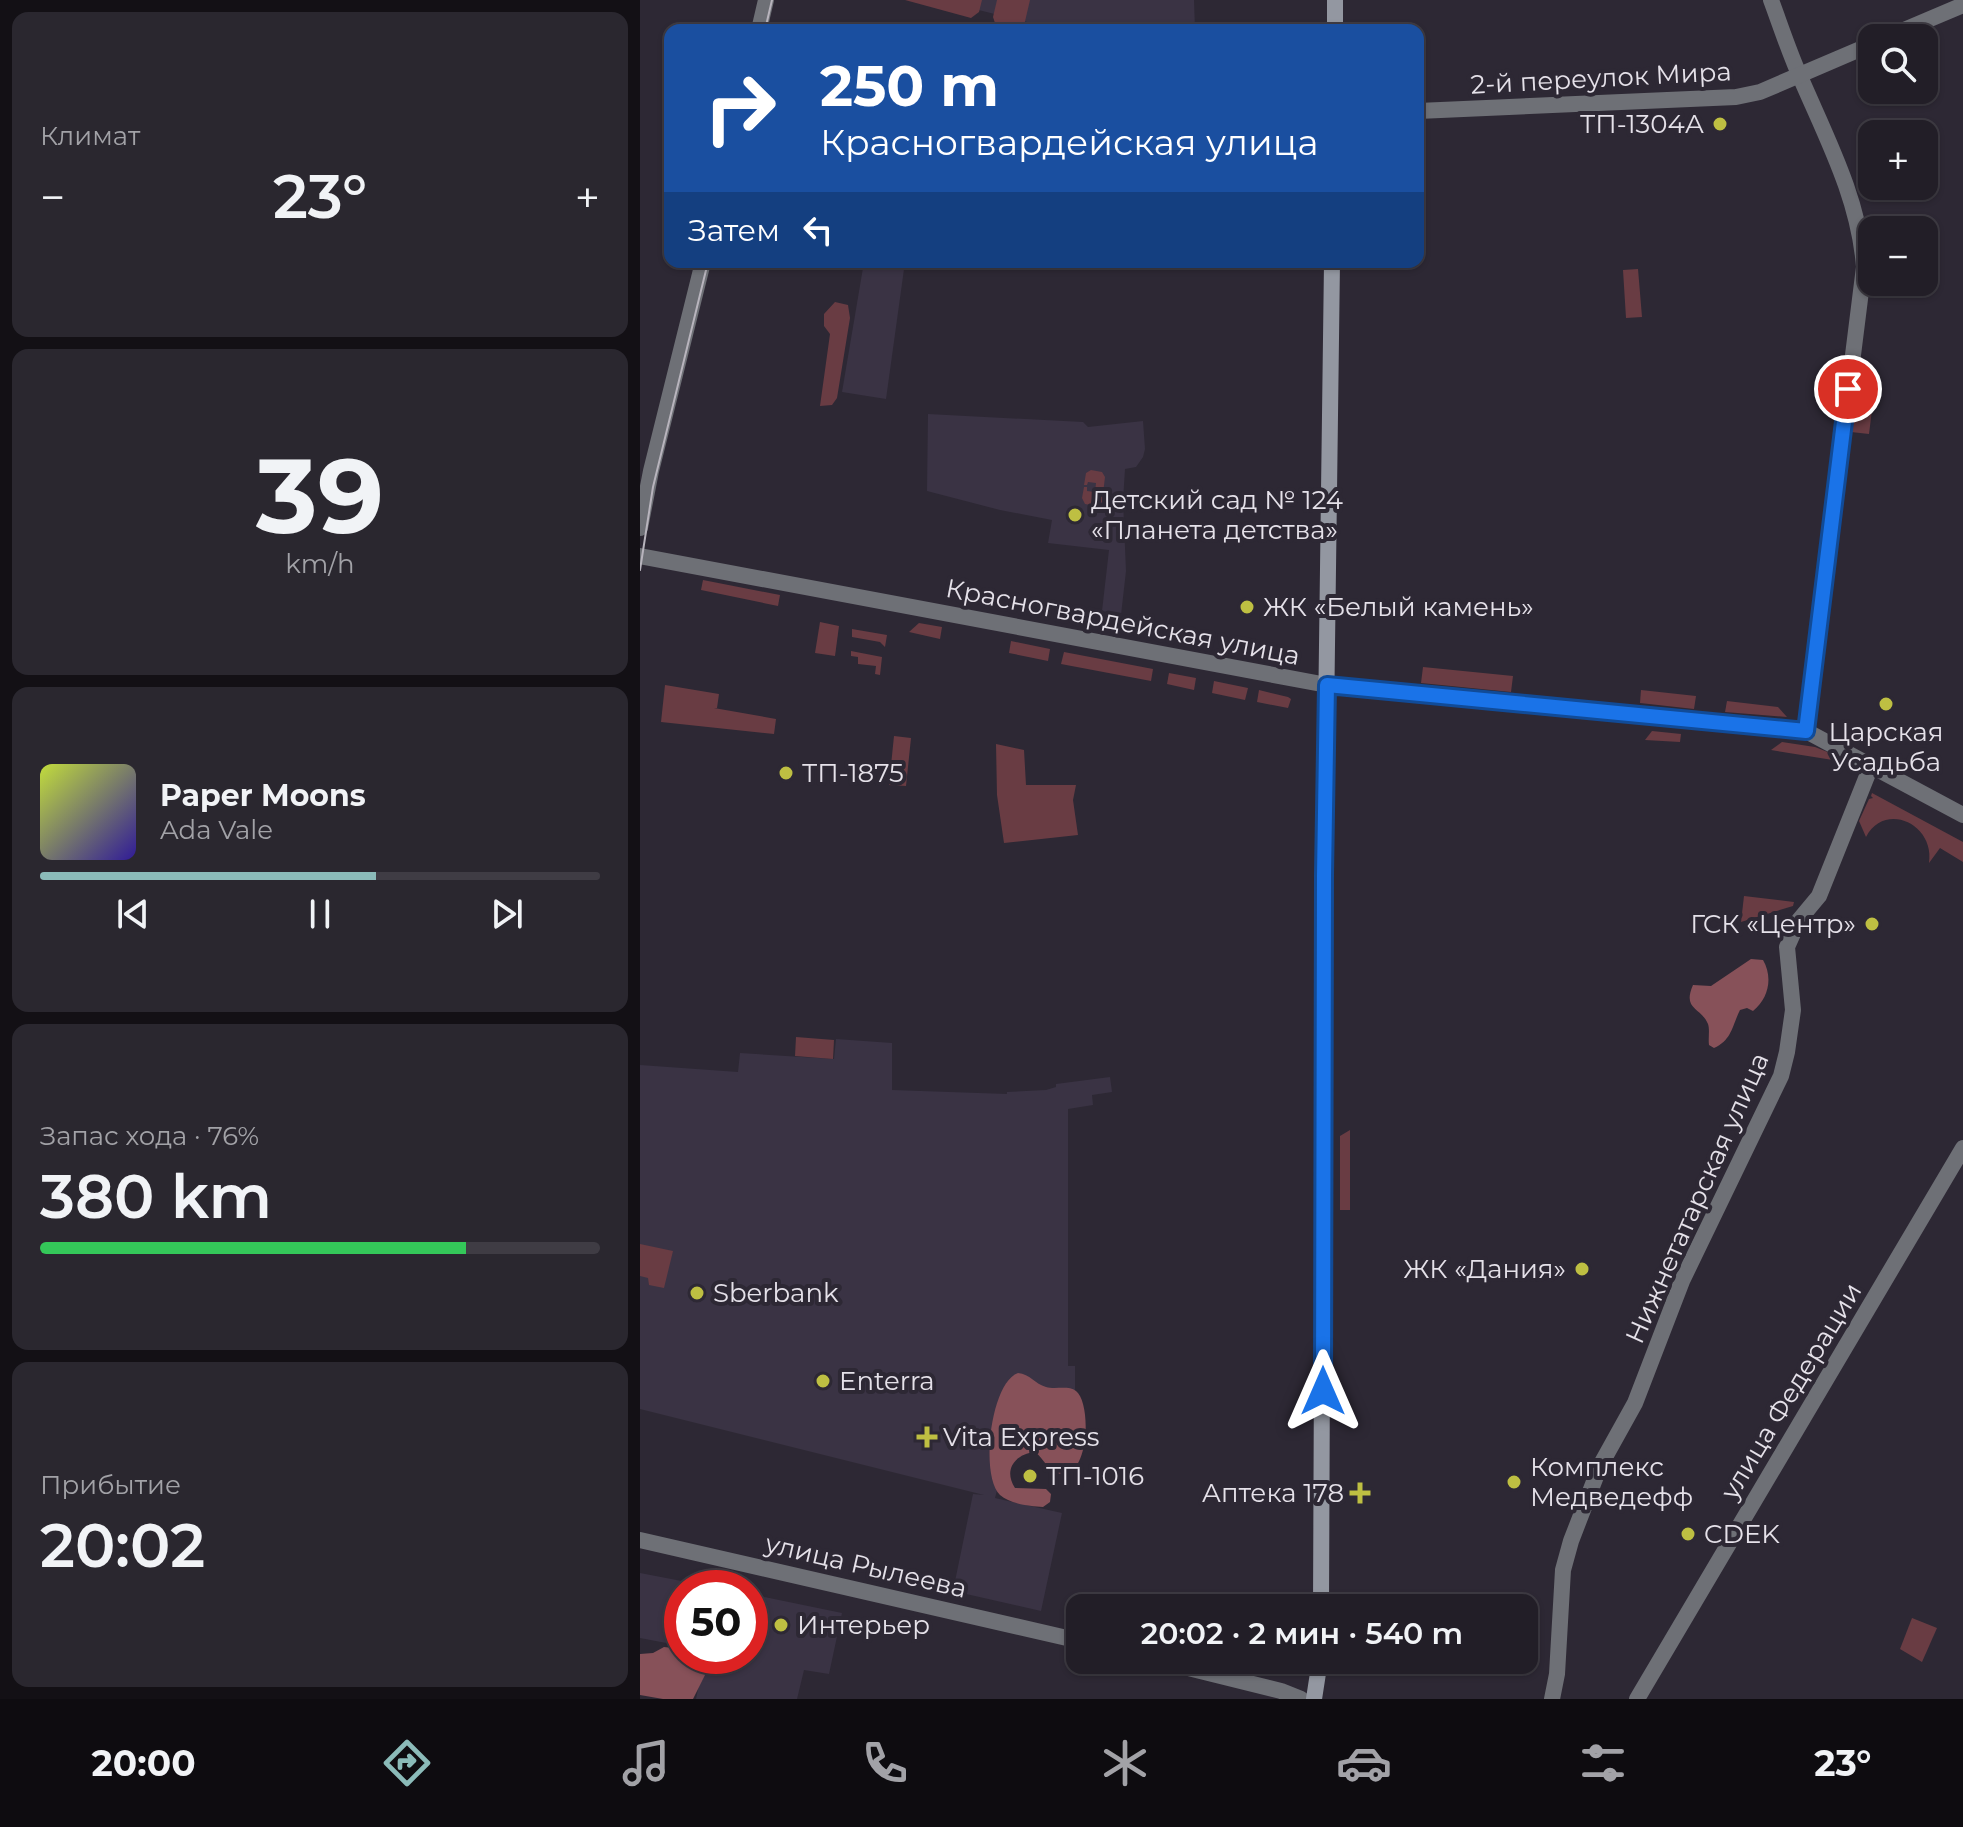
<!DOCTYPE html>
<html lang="ru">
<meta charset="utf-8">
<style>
body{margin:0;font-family:Montserrat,sans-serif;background:#2a272f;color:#f1f3f6;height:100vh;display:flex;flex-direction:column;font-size:30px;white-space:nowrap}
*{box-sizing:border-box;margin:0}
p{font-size:26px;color:#a2a2a7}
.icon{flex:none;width:44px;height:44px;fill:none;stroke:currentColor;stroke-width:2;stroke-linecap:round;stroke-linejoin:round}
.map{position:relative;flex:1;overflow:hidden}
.drawer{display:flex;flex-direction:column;gap:12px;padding:12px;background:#131015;width:640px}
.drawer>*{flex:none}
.hud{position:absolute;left:24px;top:24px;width:760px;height:244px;border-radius:16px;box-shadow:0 2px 6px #0004,0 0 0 2px #3f3c44;background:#1a4fa0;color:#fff;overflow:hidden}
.controls{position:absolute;left:1218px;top:24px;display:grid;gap:16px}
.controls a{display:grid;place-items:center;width:80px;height:80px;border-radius:16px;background:#221e27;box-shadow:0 2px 6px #0004,0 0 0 2px #3f3c44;font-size:40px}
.speed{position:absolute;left:24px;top:1570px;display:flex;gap:16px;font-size:40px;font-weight:700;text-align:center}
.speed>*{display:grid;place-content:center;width:104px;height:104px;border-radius:50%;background:#221e27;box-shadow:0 2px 6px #0004,0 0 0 2px #3f3c44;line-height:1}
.speed .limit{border:12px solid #d22;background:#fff;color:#111}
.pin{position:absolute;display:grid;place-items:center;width:68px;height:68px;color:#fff;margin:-34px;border:4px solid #fff;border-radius:50%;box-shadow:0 2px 8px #0007}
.me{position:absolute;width:88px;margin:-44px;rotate:0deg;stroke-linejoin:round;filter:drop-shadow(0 0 6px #0008)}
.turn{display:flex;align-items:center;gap:28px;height:168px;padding:0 24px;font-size:36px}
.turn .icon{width:104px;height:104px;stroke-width:2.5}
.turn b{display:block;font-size:56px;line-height:68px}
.then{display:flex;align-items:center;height:76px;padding:0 24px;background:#0003;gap:16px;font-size:30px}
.big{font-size:60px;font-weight:600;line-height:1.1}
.drawer .tile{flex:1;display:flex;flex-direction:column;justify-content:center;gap:12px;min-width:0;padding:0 28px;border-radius:16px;background:#2a272f}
.drawer .dial{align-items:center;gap:0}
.dial b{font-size:104px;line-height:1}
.song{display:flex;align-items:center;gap:24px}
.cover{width:96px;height:96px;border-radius:12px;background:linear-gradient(135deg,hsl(70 70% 55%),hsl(250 70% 35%))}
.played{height:8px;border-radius:4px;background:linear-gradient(90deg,#8bbbb9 60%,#3f3c44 60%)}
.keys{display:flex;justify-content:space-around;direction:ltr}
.heat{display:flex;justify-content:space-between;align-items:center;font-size:44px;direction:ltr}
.charge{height:12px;border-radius:6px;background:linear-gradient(90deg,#34c759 76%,#3f3c44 0)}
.trip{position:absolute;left:426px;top:1594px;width:472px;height:80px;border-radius:16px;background:#221e27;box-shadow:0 2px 6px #0004,0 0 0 2px #3f3c44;font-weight:600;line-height:80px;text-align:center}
.menu{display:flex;height:128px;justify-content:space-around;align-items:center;background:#0e0c10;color:#a2a2a7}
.menu .icon{width:56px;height:56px}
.menu .current{color:#8bbbb9}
.menu b{font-size:36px;color:#f1f3f6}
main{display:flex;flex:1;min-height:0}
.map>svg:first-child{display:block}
</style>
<main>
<section class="drawer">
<div class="tile"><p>Климат</p>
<div class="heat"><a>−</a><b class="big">23°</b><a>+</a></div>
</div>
<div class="tile dial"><b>39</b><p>km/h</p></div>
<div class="tile">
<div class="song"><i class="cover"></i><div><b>Paper Moons</b><p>Ada Vale</p></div></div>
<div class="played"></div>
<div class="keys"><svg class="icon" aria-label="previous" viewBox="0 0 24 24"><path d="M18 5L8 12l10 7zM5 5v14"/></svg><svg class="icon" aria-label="pause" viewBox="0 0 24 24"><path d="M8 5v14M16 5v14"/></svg><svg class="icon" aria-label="next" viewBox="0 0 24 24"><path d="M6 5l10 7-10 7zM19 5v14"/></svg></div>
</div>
<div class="tile"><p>Запас хода · 76%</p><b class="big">380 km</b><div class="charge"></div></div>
<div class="tile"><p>Прибытие</p><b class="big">20:02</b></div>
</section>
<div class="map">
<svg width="1323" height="1699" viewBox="0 0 1323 1699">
<rect width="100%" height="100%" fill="#2d2834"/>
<g fill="#3a3344">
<path d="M 298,0 L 554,0 L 555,30 L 419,30 Z"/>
<path d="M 224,262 L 265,262 L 246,399 L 202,392 Z"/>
<path d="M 288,414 L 443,422 L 448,427 L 503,421 L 505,449 L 503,457 L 496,467 L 485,469 L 483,501 L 486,571 L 481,615 L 462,611 L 469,550 L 408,543 L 412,520 L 360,510 L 287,491 Z"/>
<path d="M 196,1039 L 252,1043 L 252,1090 L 367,1094 L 367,1092 L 406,1090 L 416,1087 L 416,1084 L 470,1077 L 472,1092 L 452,1095 L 453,1105 L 428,1109 L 428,1366 L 435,1366 L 435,1399 L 380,1401 L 355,1498 L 422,1513 L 401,1611 L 313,1591 L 333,1494 L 344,1495 L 0,1409 L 0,1065 L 98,1072 L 100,1053 L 194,1059 Z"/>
<path d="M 0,1573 L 78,1588 L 42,1588 L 42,1646 L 0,1638 Z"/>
<path d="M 110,1594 L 202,1613 L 189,1674 L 164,1670 L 157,1699 L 56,1699 L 65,1656 L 110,1656 Z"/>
</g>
<g fill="#693c43">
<path d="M 265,0 L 342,0 L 339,12 L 331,18 Z"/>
<path d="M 357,0 L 390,0 L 383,30 L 355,23 L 353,17 Z"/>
<path d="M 998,269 L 1002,317 L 986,318 L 983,270 Z"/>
<path d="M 195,302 L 208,305 L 210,318 L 197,398 L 192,405 L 180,406 L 190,334 L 184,326 L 184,314 Z"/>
<path d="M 1217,381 L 1235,384 L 1233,400 L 1215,398 Z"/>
<path d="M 1214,407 L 1232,410 L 1229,434 L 1211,432 Z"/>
<path d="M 451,470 L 462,472 L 465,477 L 462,502 L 456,506 L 445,504 L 442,498 L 444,487 L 447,487 L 447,491 L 455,492 L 456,483 L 448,482 L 447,485 L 444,485 L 446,473 Z"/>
<path d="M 63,580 L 140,595 L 138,606 L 61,590 Z"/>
<path d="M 180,622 L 199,626 L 195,656 L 175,653 Z"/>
<path d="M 279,623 L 302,627 L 300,639 L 269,632 Z"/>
<path d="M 212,629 L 247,635 L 245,647 L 240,642 L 212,637 Z"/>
<path d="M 371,641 L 410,649 L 408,661 L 369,653 Z"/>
<path d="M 211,651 L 242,657 L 240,675 L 235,674 L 236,666 L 218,664 L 218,657 L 211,656 Z"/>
<path d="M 424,652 L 513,669 L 511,681 L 421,664 Z"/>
<path d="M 783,667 L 873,676 L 871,692 L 781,683 Z"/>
<path d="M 529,673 L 556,678 L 554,690 L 527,684 Z"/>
<path d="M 574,681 L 608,688 L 605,700 L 572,693 Z"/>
<path d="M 25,685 L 79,694 L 77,708 L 74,708 L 136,719 L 134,734 L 21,722 Z"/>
<path d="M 619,690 L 648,697 L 651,699 L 648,708 L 617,702 Z"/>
<path d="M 1001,690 L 1056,696 L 1054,709 L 1000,703 Z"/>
<path d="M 1087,701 L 1138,707 L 1147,717 L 1085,712 Z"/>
<path d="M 1012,731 L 1041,734 L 1040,742 L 1005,740 Z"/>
<path d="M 254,736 L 271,738 L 266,786 L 249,785 Z"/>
<path d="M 1142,742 L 1175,747 L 1200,757 L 1199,761 L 1131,750 Z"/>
<path d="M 356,744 L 384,750 L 386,785 L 436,785 L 433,800 L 438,835 L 364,843 L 357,795 Z"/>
<path d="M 1232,793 L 1323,842 L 1323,862 L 1300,848 L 1289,863 C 1295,824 1245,801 1226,837 L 1219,821 L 1229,799 L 1233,798 L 1231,796 Z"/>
<path d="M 1104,896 L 1154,902 L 1153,906 L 1101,922 Z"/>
<path d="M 156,1037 L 194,1040 L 193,1059 L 155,1056 Z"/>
<path d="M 710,1130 L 710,1210 L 700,1210 L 700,1136 Z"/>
<path d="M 0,1244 L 33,1251 L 24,1288 L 9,1285 L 8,1278 L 0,1276 Z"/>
<path d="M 1272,1618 L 1297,1628 L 1282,1662 L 1260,1649 Z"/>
</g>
<g fill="#875159">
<path d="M 1111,959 L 1123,960 C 1133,977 1129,998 1113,1011 L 1107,1008 L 1100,1010 C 1092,1026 1092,1040 1074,1048 L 1069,1045 C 1068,1039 1070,1030 1068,1024 C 1061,1007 1042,1010 1053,985 L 1071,986 Z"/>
<path d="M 378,1373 C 390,1374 395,1384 406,1387 C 415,1390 428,1385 436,1391 C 451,1402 450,1473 423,1474 C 408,1474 405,1459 395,1452 C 375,1454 363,1470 375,1488 L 406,1489 L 411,1494 L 410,1502 L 403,1507 C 390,1506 370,1504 360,1495 C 340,1477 350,1383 378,1373 Z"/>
<path d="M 24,1647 L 42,1649 L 42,1656 L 63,1656 L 67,1659 L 66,1673 L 53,1699 L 23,1699 L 0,1695 L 0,1654 L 13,1653 Z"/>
</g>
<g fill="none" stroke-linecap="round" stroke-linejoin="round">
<g stroke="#6e7076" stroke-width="16">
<path d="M 1131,0 C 1141,27 1150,55 1162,81 C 1188,141 1219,200 1224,267 L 1166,731"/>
<path d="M 1245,38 L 1323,5"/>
<path d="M 778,111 L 1096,97 L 1120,92 L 1232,44"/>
<path d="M 0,556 L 687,685 L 1166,731 L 1323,815"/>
<path d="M 0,1540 L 440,1641"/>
<path d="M 516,1660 L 641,1691 L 661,1699"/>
<path d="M 912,1699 L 917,1674 L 923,1570 L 931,1541 L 960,1466 L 995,1403 L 1042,1281 L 1141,1076 L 1147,1052 L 1153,1010 L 1147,947 L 1159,920 L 1179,896 L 1231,766"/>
<path d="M 997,1699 L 1323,1148"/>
</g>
<g stroke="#6e7076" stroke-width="16">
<path d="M 119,30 L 126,0"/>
<path d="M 0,528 L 11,471 L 63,262"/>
</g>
<g stroke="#9397a1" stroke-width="16">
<path d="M 695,30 L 695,0"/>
<path d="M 681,1608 L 684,875 L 692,262"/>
<path d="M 674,1699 L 680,1660"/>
</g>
<g stroke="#b8b4bd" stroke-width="2">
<path d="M 125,30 L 132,0"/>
<path d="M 0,570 L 13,487 L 68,262"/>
</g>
</g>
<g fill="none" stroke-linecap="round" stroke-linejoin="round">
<g stroke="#114b97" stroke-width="20">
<path id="route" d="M 683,1391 L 684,875 L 687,685 L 1166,731 L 1208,389"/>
</g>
<use href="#route" stroke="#1a73e8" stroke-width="14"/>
</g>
<g fill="#bebf42" stroke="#2d2834" stroke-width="3">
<circle cx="1080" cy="124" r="8"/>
<circle cx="435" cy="515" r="8"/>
<circle cx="607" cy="607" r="8"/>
<circle cx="1246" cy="704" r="8"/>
<circle cx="146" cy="773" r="8"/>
<circle cx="1232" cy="924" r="8"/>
<circle cx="942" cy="1269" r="8"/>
<circle cx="57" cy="1293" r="8"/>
<circle cx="183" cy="1381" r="8"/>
<path d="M283 1425h8v8h8v8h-8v8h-8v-8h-8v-8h8z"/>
<circle cx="390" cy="1476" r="8"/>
<circle cx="874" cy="1482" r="8"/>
<path d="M716 1481h8v8h8v8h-8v8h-8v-8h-8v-8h8z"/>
<circle cx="1048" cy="1534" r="8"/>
<circle cx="141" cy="1625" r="8"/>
</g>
<g text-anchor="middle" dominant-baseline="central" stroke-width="8" stroke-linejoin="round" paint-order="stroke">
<g font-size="26" fill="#e5e1e9" stroke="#2d2834">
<text transform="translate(961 78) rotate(-3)">2-й переулок Мира</text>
<text transform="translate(483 622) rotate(11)">Красногвардейская улица</text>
<text transform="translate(1057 1198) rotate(-66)">Нижнетатарская улица</text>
<text transform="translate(1151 1391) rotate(-59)">улица Федерации</text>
<text transform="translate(226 1566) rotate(13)">улица Рылеева</text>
</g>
<g font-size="26" fill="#e5e1e9" stroke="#2d2834" text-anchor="start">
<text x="1064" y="124" text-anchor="end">ТП-1304А</text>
<text x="451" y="500">Детский сад № 124<tspan x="451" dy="30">«Планета детства»</tspan></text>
<text x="623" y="607">ЖК «Белый камень»</text>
<text x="1246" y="732" text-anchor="middle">Царская<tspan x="1246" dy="30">Усадьба</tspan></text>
<text x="162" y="773">ТП-1875</text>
<text x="1216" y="924" text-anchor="end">ГСК «Центр»</text>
<text x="926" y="1269" text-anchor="end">ЖК «Дания»</text>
<text x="73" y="1293">Sberbank</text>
<text x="199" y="1381">Enterra</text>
<text x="303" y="1437">Vita Express</text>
<text x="890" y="1467">Комплекс<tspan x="890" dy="30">Медведефф</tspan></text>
<text x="406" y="1476">ТП-1016</text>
<text x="704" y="1493" text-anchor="end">Аптека 178</text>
<text x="1064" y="1534">CDEK</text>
<text x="157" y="1625">Интерьер</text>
</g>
</g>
</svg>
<div class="controls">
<a><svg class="icon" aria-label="search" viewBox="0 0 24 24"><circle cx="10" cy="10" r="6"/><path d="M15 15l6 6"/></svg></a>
<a>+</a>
<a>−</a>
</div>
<div class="speed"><div class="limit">50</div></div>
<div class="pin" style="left:1208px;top:389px;background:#d93025"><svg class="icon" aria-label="arrive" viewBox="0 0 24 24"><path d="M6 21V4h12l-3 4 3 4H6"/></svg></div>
<svg class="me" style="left:683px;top:1391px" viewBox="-20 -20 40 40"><path d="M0-17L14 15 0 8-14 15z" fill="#1a73e8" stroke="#fff" stroke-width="4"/></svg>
<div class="trip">20:02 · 2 мин · 540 m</div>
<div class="hud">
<div class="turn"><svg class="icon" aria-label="right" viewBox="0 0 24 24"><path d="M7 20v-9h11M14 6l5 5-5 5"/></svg><div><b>250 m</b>Красногвардейская улица</div></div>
<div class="then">Затем<svg class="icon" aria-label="left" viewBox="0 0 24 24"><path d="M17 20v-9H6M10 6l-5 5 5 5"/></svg></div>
</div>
</div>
</main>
<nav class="menu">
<b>20:00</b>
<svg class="icon current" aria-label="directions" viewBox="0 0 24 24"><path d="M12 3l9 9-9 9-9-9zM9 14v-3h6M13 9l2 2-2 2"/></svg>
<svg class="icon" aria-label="music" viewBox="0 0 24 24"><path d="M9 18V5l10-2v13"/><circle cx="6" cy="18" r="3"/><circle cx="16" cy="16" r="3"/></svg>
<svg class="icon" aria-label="phone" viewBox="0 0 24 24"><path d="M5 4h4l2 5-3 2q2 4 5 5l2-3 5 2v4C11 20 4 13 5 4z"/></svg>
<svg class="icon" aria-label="climate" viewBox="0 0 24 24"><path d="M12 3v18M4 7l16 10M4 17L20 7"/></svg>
<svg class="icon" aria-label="car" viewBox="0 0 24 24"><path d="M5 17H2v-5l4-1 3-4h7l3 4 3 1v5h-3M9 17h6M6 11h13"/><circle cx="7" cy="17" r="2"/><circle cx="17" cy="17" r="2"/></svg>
<svg class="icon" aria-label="filters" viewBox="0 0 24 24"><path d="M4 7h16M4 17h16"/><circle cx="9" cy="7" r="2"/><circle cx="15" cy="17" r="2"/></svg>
<b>23°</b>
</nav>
